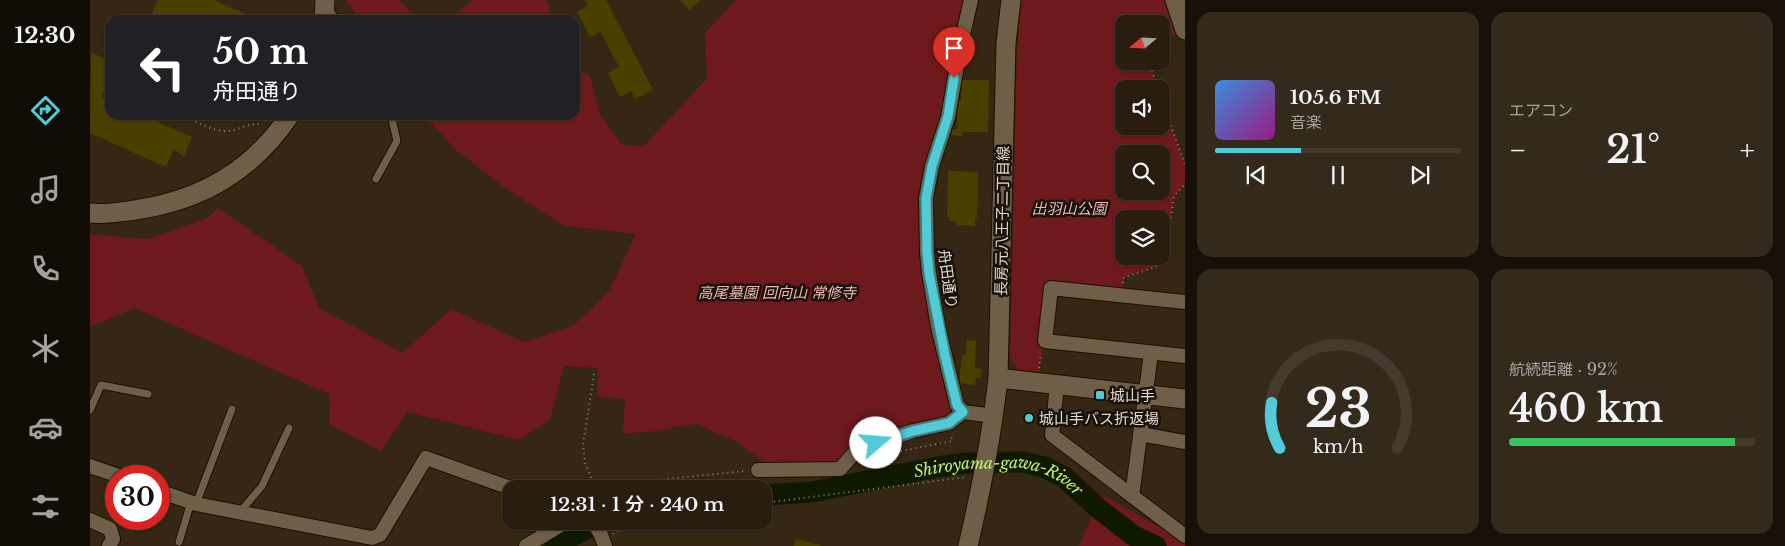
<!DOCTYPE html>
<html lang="ja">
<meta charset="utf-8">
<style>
body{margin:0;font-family:"Libre Baskerville","Noto Sans JP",serif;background:#342a1c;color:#f1f3f6;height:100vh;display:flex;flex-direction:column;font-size:19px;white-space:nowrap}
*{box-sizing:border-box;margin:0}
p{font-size:16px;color:#a5a29e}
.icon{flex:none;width:28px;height:28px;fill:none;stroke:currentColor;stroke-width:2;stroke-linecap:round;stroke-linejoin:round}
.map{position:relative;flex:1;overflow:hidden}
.details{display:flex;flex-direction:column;gap:12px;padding:12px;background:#161008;width:600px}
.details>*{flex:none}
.hud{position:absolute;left:15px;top:15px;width:475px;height:105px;border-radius:15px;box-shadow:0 1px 4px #0004,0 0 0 1px #443b2e;background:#202124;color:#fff;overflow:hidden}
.needle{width:32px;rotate:251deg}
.fabs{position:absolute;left:1025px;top:15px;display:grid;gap:10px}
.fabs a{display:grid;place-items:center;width:55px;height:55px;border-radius:10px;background:#281d0e;box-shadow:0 1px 4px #0004,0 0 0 1px #443b2e;font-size:25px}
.speed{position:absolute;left:15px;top:465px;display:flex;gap:10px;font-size:25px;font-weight:700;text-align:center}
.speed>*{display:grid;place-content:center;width:65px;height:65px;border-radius:50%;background:#281d0e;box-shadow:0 1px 4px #0004,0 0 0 1px #443b2e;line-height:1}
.speed .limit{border:8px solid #d22;background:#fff;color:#111}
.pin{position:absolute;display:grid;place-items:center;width:42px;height:42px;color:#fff;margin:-51px -21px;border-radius:50% 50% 50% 0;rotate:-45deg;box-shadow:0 0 5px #0007}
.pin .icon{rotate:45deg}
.me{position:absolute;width:55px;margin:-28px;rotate:72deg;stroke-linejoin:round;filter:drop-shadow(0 0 4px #0008)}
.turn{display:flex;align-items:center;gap:18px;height:105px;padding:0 25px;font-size:22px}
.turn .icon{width:65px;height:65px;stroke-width:2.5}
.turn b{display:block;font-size:35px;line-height:42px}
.big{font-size:38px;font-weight:600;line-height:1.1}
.details .card{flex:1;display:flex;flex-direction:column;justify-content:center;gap:8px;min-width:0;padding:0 18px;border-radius:15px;background:#342a1c}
.details .dial{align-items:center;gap:0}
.dial svg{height:130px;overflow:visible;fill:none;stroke:#443b2e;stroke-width:7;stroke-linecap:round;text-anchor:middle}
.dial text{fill:#f1f3f6;stroke:none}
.song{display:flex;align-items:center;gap:15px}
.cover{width:60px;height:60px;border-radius:8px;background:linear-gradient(135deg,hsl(210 70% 55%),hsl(310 70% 35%))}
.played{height:5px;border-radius:2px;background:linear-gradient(90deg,#52cbd7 35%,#443b2e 35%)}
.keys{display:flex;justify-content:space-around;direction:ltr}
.heat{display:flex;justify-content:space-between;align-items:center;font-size:28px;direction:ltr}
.charge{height:8px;border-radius:4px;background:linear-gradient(90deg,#34c759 92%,#443b2e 0)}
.details .tiles{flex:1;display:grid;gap:12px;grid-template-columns:repeat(2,1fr)}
.trip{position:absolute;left:412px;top:480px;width:270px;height:50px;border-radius:15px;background:#281d0e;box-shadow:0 1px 4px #0004,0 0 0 1px #443b2e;font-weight:600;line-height:50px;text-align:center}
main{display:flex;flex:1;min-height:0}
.menu{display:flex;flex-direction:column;width:90px;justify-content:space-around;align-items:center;background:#100c06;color:#a5a29e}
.menu .icon{width:35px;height:35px}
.menu .on{color:#52cbd7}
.menu b{font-size:22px;color:#f1f3f6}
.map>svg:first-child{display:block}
</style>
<main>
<nav class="menu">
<b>12:30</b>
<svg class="icon on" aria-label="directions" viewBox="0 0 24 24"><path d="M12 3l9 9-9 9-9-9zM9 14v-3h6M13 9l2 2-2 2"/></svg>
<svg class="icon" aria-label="music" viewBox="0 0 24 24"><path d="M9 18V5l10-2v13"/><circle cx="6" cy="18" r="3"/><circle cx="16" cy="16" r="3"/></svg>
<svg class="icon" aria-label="phone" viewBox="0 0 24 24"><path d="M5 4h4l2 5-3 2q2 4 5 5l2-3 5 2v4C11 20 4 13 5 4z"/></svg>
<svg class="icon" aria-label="climate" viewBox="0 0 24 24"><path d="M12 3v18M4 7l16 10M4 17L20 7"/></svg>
<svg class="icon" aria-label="car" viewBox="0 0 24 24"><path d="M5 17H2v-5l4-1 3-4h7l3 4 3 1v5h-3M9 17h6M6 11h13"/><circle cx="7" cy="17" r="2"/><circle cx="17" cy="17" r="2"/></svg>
<svg class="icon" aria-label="filters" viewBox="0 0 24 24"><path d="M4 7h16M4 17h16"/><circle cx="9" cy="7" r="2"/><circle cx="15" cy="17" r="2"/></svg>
</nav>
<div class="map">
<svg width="1095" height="546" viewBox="0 0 1095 546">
<rect width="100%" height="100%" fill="#352713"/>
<g fill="#6e191c" fill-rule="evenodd">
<path d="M 256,0 L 309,0 L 329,20 L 270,20 Z"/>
<path d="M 382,0 L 456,0 L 459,4 L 460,20 L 358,20 Z"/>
<path d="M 646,0 L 881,0 L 842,166 L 837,253 L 867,416 L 815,429 L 747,467 L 687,472 L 645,441 L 606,424 L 559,432 L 533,433 L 535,399 L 508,397 L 508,368 L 474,366 L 460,420 L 429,440 L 317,412 L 291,451 L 240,425 L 239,394 L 45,308 L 0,327 L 0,234 L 59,239 L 117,218 L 128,208 L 212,266 L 229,308 L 313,353 L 361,309 L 434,342 L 482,326 L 498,312 L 520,289 L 546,234 L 474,226 L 402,179 L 408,168 L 402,178 L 366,150 L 333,115 L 485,115 L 485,67 L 500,76 L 510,114 L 532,145 L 554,146 L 617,78 L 615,33 Z"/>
<path d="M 931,0 L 1075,0 L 1086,34 L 1071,39 L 1071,24 L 1034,24 L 1034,61 L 1059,61 L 1068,89 L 1034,89 L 1034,126 L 1071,126 L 1071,97 L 1095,165 L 1095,184 L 1084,196 L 1074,264 L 1034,277 L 1032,296 L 961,288 L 949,373 L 929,371 L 920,357 L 927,49 ZM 1034,154 L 1071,154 L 1071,191 L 1034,191 ZM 1034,219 L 1071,219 L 1071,256 L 1034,256 Z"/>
<path d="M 1011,494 L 1095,542 L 1095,546 L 989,546 Z"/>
</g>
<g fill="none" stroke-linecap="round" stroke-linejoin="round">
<g stroke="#0f1900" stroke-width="21">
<path id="s1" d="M 674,495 L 722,492 L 847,467 L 876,463 L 933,462 L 954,467 L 974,477 L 1009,509 L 1044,536 L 1066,546"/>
<path d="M 465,546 L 510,521"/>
</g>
</g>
<g fill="#494000">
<path d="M 68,0 L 124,0 L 170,20 L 59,20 Z"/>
<path d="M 495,0 L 516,0 L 563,90 L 545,99 L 541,91 L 530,97 L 518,73 L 529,67 L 511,32 L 500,37 L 487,12 L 498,6 Z"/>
<path d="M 590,0 L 611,0 L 599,10 Z"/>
<path d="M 1,52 L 19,61 L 20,76 L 12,97 L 20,101 L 20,115 L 52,115 L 102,137 L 94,156 L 84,150 L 76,167 L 0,133 Z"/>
<path d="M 872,80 L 899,80 L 898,132 L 872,132 L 872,137 L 862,135 L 862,130 L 867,129 L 868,101 L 871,100 Z"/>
<path d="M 858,171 L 888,172 L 887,218 L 885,218 L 885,226 L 867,225 L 867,222 L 859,221 L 859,217 L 857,217 Z"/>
<path d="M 877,340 L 886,341 L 885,368 L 892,369 L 891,378 L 886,377 L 885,385 L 869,383 L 872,355 L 876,355 Z"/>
<path d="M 706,539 L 730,545 L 730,546 L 704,546 Z"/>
</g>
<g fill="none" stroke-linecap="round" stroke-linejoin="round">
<g stroke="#1c1000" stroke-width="9">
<g id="lane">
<path d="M 239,9 L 246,20"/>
<path d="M 286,179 L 307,141 L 301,115"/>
<path d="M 0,410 L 11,385 L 58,394"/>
<path d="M 106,504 L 142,409"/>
<path d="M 149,513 L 172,486 L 199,428"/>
<path d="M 89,542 L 101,502"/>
</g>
</g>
<g stroke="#1c1000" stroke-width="16">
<g id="street">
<path d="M 881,0 L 871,43 L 858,117 L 842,166 L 836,198 L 837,253 L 839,273 L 848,327 L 867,405 L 873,412 L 904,416"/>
<path d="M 1095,302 L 961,288 L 955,341 L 1095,356"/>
<path d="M 967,384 L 962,435 L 1095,536"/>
<path d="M 1050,434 L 1095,442"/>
<path d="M 0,466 L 29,476"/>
<path d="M 668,470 L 750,469 L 768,449 L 823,431 L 859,423 L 873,412"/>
<path d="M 69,491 L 106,504 L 282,538 L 290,535 L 336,458 L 423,489"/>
<path d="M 1042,496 L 1061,353"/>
<path d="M 0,520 L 20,529 L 23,539 L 19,546"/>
<path d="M 503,521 L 511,535 L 515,546"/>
<path d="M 436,546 L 477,521"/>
</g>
</g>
<g stroke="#1c1000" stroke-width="21">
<g id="secondary">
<path d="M 1085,0 L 1095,30"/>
<path d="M 234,20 L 235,0"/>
<path d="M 0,213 C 16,215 30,212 45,210 C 112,200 162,171 200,115"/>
<path d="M 908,378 L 1095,399"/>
<path d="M 878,546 C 891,490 902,435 908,378 L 916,43 L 921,0"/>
</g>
</g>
<g stroke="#8f8373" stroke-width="2" stroke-dasharray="1 4" stroke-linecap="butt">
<path d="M 1071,39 L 1081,36"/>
<path d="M 1059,61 L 1068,89"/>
<path d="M 17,82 L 20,84"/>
<path d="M 1071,97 L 1095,165"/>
<path d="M 92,115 C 105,121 123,132 138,131 C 150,130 160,121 173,125"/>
<path d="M 1033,283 L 1033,278 L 1074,264 L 1084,196 L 1095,184"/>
<path d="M 949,368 L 951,353"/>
<path d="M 504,374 L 493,445 L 495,463 L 506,489"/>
<path d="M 796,454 L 862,441 L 861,435"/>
<path d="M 539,489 L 575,479 L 656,471"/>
<path d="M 674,503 L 877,477"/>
<path d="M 523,534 L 545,521"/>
</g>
<use href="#lane" stroke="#6f5f49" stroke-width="7"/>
<use href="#street" stroke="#6f5f49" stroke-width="14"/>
<use href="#secondary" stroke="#6f5f49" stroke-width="19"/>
</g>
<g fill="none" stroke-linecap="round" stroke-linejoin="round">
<g stroke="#35848c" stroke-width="12">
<path id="route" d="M 786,443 L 823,431 L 859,423 L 873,412 L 867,405 L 855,356 L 839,273 L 837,253 L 836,198 L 842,166 L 858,116 L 864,78"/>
</g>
<use href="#route" stroke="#52cbd7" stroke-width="9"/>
</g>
<g fill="#52cbd7" stroke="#181109" stroke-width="2">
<rect x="1005" y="390" width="10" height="10" rx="2.5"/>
<circle cx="939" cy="418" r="5"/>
</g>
<g text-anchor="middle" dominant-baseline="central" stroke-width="5" stroke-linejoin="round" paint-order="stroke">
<g font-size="15" font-style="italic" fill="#f0b9b5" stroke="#181109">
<text x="979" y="208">出羽山公園</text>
<text x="687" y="292">高尾墓園 回向山 常修寺</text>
</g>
<g font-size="15" fill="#e3dacd" stroke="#181109">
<text transform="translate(912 221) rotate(-89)">長房元八王子二丁目線</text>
<text transform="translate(858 279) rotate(82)">舟田通り</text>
</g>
<g font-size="15" fill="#e3dacd" stroke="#181109" text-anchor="start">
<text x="1020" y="395">城山手</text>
<text x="949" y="418">城山手バス折返場</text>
</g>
<g font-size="16" font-style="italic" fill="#c1ef74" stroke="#181109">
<text stroke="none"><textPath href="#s1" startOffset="240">Shiroyama-gawa-River</textPath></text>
</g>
</g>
</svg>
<div class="fabs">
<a><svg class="needle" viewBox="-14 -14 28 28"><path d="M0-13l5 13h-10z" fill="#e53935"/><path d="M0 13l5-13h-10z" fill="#a5a29e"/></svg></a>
<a><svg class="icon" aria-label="sound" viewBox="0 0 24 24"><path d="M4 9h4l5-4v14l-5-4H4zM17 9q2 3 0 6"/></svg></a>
<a><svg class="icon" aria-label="search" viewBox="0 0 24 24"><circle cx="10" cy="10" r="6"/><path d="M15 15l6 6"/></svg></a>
<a><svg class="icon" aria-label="layers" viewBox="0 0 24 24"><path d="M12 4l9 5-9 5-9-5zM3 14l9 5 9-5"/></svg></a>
</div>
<div class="speed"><div class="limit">30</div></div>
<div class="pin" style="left:864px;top:78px;background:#d93025"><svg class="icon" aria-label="arrive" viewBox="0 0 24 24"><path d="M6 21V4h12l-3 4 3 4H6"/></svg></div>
<svg class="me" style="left:786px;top:443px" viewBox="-20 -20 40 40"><circle r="19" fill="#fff"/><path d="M0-13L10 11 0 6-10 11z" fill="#52cbd7"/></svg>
<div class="trip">12:31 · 1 分 · 240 m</div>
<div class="hud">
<div class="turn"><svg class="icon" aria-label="left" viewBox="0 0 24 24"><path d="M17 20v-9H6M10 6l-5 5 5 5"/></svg><div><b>50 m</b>舟田通り</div></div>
</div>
</div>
<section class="details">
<div class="tiles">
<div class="card">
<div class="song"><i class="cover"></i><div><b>105.6 FM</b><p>音楽</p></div></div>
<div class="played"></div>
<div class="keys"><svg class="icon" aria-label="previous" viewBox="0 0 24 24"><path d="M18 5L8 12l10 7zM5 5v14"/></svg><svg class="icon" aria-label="pause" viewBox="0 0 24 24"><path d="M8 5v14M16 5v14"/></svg><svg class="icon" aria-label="next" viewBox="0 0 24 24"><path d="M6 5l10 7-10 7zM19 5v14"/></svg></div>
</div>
<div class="card"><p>エアコン</p>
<div class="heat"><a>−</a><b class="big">21°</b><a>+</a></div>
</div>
<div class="card dial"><svg viewBox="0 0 100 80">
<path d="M14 69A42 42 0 1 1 86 69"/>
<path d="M14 69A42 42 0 0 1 9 41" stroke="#52cbd7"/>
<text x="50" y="56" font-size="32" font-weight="700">23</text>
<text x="50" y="72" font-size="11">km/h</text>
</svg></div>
<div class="card"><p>航続距離 · 92%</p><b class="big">460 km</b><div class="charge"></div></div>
</div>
</section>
</main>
